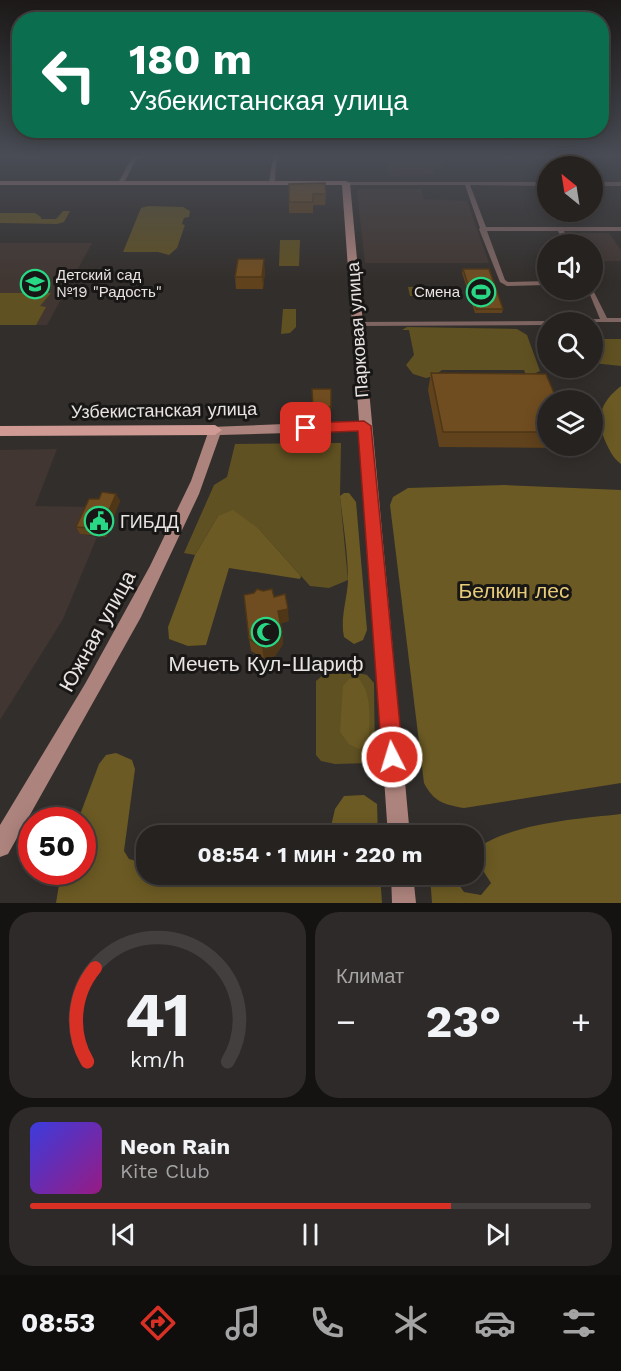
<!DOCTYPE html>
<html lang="ru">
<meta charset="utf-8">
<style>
body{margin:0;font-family:"Work Sans",sans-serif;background:#2e2a29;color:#f1f3f6;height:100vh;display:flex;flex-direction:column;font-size:22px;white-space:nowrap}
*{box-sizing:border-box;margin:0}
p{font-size:20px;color:#a4a4a5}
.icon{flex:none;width:33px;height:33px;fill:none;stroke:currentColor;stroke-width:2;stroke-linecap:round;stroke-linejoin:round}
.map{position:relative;height:903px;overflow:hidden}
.side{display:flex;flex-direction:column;gap:9px;padding:9px;background:#151312;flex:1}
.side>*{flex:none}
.top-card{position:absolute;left:12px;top:12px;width:597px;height:126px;border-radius:24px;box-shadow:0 3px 15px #0003,0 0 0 2px #423f3e;background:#0b6e4f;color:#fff;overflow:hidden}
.needle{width:39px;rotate:330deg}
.tools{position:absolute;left:537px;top:156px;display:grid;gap:12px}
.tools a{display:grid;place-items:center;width:66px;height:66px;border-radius:50%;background:#262220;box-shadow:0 3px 15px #0003,0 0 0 2px #423f3e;font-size:30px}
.speed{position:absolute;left:18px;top:807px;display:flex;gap:12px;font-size:30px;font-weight:700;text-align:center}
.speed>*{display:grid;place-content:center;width:78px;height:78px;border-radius:50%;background:#262220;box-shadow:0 3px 15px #0003,0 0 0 2px #423f3e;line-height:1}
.speed .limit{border:9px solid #d22;background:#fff;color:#111}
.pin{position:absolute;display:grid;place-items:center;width:51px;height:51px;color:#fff;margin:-26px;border-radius:12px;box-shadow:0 3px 9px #0006}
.me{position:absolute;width:66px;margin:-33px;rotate:355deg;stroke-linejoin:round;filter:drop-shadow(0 0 4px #0008)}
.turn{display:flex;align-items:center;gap:21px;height:126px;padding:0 18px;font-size:27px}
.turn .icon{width:78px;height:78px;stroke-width:2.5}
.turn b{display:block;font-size:42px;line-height:51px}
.big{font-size:45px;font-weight:700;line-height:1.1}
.side .tile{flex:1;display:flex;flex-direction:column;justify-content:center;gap:9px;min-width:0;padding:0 21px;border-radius:24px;background:#2e2a29}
.side .dial{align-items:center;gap:0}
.dial svg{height:156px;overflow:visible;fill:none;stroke:#423f3e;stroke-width:7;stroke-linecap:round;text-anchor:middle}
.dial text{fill:#f1f3f6;stroke:none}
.song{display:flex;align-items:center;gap:18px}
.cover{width:72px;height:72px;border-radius:9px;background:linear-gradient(135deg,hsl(240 70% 55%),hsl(310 70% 35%))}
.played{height:6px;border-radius:3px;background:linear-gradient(90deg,#d93025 75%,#423f3e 75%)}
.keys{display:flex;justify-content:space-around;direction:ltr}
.heat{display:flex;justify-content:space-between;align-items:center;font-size:33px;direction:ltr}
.side .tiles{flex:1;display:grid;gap:9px;grid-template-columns:1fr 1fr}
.tile:last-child{grid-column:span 2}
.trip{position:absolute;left:136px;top:825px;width:348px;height:60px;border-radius:24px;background:#262220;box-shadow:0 3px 15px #0003,0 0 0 2px #423f3e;font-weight:700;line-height:60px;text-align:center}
.menu{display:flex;height:96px;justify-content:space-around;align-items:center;background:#0f0e0d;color:#a4a4a5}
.menu .icon{width:42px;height:42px}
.menu .on{color:#d93025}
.menu b{font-size:27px;color:#f1f3f6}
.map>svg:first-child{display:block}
</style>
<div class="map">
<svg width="621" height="903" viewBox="0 0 621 903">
<rect width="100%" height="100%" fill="#322e2b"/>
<g fill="#413631">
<path d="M 393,156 L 440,156 L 443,168 L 434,169 L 435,175 L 389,176 L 385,163 L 393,163 Z"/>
<path d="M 362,189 L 421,189 L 424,199 L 467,201 L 489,263 L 365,263 L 357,191 Z"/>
<path d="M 569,233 L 609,233 L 621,250 L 621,261 L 593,261 L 592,244 L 577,244 Z"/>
<path d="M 0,243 L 92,243 L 47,325 L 0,325 Z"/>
<path d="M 57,449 L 35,506 L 92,507 L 80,534 L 97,537 L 63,619 L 0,720 L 0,450 Z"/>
</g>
<g fill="#605122">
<path d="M 148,206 L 183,207 L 190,211 L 189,217 L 184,218 L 182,224 L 185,225 L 177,248 L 169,255 L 158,252 L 123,252 L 141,208 Z"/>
<path d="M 63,211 L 70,211 L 64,222 L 57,224 L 0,223 L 0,213 L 35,213 L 41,217 L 41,219 L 56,219 Z"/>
<path d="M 280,240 L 300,240 L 299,266 L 279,266 Z"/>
<path d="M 408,287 L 453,287 L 456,296 L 410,296 Z"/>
<path d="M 0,293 L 51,293 L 40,306 L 46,307 L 36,325 L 0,325 Z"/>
<path d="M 283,309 L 296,309 L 296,327 L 290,333 L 281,334 Z"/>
<path d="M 407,327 L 517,329 L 527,335 L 540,371 L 527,377 L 524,370 L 442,370 L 434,376 L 426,378 L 413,374 L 406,365 L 414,355 L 409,330 L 402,330 Z"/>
<path d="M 592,339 L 621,339 L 621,366 L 593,363 Z"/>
<path d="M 341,443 L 340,496 L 348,580 L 329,588 L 310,586 L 259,529 L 218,516 L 195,555 L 184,553 L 214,485 L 227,477 L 235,444 Z"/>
<path d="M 359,673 L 367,675 L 374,683 L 375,758 L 370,763 L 335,764 L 321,761 L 316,755 L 316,681 L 324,674 Z"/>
</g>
<g fill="#6b5a23">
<path d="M 621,386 L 621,464 C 614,459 611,453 607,445 C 595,420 599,403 621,386 Z"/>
<path d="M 504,485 L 621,490 L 621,783 L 464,808 C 444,805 433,801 424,783 L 390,505 L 393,497 L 408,488 Z"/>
<path d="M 344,493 L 349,493 L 356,502 L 367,630 L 363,640 L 354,644 L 344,637 C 340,618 347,600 348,581 C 348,553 343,524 340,496 Z"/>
<path d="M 233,510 L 259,529 L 301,576 L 300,579 L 229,568 L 206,645 L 188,646 L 169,639 L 168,627 L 195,555 L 218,516 Z"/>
<path d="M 358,678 C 373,694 369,721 369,742 L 359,749 L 349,744 L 340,732 L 343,686 L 349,679 Z"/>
<path d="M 116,753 L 132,760 L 135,769 L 124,851 L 129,859 L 147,864 L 147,874 L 380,875 L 382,903 L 56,903 L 61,872 L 82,872 L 82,820 L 78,820 L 99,764 L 106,755 Z"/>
<path d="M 364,795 L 377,804 L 378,835 L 329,835 L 335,809 L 344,796 Z"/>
<path d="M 621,814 L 621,903 L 432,903 L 430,875 L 452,875 L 464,892 L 481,895 L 491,883 L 480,866 L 474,850 C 511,823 577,819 621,814 Z"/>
</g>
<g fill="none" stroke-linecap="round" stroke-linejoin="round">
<g fill="#7f6562" fill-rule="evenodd">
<path d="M 133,156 L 138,156 L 124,183 L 119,184 L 118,183 Z"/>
<path d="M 276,156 L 281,156 L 276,163 L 275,182 L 272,184 L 269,182 L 272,163 Z"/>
<path d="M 344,182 L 548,182 L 548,186 L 470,185 L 486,227 L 621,227 L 621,231 L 564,231 L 571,244 L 565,244 L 558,231 L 487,231 L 505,280 L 508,282 L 548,281 L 548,285 L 507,286 L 500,282 L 479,229 L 480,228 L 465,185 L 346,185 L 343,183 Z"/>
<rect x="592" y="182" width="29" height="4"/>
<path d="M 592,288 L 607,318 L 621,318 L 621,322 L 558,322 L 561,320 L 600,319 L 588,290 Z"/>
<path d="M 548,321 L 551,322 L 548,322 L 548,325 L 356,326 L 352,324 L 356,322 Z"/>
</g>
<g fill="#ad837d" fill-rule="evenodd">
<path d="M 0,181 L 346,181 L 350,183 L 410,836 L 388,836 L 360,431 L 220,435 L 199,494 L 141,617 L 8,854 L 0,857 L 0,825 L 85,684 L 150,566 L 191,481 L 210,427 L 359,421 L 342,185 L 0,185 Z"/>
<path d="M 391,874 L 413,874 L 416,903 L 392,903 Z"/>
</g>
<path fill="#cf9a93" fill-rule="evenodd" d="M 215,425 L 222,430 L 215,435 L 0,436 L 0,426 Z"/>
</g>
<g fill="#60421c">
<path d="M 289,184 L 326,194 L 325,205 L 313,205 L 313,213 L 289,213 Z"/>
<path d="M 463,269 L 503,309 L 502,313 L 475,313 L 462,273 Z"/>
<path d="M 265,271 L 263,289 L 236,289 L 235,277 Z"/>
<path d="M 431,373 L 548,400 L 548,446 L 563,446 L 561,448 L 439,447 L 428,390 Z"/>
<path d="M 312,389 L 331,389 L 331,411 L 313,411 Z"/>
<path d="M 116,494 L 120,501 L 106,537 L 80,534 L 76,527 Z"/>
<path d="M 274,597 L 289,621 L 281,623 L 283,644 L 275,656 L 264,659 L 251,651 L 249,639 Z"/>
</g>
<g fill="#4e3616">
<path d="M 264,259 L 265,271 L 263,289 L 262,277 Z"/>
<path d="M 116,494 L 120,501 L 106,537 L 101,529 Z"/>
<path d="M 288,609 L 289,621 L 280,624 L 278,611 Z"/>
<path d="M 282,632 L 283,644 L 275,656 L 264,659 L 262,647 Z"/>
</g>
<g fill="#704d20" stroke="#4e3616" stroke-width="1.5">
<path d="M 325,183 L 326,194 L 313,194 L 313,202 L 289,202 L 289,184 Z"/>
<path d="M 238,259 L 264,259 L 262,277 L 235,277 Z"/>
<path d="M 463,269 L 489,269 L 503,309 L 476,309 Z"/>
<path d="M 431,373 L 546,374 L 557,400 L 548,400 L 548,432 L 443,432 Z"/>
<path d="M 312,389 L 331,389 L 331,407 L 313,407 Z"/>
<path d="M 102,492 L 116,494 L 101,529 L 76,527 L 89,499 L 99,499 Z"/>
<path d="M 257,589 L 263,591 L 272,589 L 274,597 L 285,594 L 288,609 L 278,611 L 282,632 L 273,645 L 262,647 L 249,639 L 244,595 L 254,593 Z"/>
</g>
<linearGradient id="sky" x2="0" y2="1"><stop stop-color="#1c1918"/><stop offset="0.55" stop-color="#494c55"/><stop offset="1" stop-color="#494c55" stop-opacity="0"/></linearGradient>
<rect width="621" height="283" fill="url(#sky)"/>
<path fill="#d93025" stroke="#8d1f18" stroke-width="1.5" d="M 364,421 L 371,426 L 403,757 L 400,764 L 392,767 L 385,764 L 382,757 L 358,431 L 306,433 L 300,428 L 306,423 Z"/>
<defs>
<g id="school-ring" transform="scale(1.5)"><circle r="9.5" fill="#191715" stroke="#28d885" stroke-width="1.5"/><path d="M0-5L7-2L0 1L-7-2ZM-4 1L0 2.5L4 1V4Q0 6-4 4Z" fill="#28d885"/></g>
<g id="stadium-ring" transform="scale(1.5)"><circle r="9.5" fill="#191715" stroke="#28d885" stroke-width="1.5"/><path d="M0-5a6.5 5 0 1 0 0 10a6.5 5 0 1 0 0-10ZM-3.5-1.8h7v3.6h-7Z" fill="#28d885"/></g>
<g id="civic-ring" transform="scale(1.5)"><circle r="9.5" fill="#191715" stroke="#28d885" stroke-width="1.5"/><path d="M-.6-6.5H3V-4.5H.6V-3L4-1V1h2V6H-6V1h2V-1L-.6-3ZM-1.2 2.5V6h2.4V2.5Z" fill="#28d885"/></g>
<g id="mosque-ring" transform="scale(1.5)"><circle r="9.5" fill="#191715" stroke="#28d885" stroke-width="1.5"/><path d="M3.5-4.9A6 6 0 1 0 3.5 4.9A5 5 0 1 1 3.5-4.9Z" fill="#28d885"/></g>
</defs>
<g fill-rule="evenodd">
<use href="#school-ring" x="35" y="284"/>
<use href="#stadium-ring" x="481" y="292"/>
<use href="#civic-ring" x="99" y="521"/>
<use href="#mosque-ring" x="266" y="632"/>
</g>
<g text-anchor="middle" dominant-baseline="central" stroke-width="6" stroke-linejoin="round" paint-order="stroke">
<g font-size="15" fill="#e7e4e3" stroke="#191715" text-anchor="start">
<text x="56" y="275">Детский сад<tspan x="56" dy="17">№19 "Радость"</tspan></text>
<text x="460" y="292" text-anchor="end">Смена</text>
</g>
<g font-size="18" fill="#e7e4e3" stroke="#191715">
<text transform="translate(357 330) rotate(-94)">Парковая улица</text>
<text transform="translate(164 410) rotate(-1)">Узбекистанская улица</text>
</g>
<g font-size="18" fill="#e7e4e3" stroke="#191715" text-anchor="start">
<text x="120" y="521">ГИБДД</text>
</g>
<g font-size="21" fill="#e6cb79" stroke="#191715">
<text x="514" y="590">Белкин лес</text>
</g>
<g font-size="21" fill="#e7e4e3" stroke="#191715">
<text transform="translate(97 631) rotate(-61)">Южная улица</text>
</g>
<g font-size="21" fill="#e7e4e3" stroke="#191715">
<text x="266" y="663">Мечеть Кул-Шариф</text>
</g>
</g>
</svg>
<div class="tools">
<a><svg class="needle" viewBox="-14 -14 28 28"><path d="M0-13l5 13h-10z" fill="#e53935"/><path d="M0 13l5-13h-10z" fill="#a4a4a5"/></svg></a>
<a><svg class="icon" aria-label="sound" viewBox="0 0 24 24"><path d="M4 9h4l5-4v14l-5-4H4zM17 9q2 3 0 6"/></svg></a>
<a><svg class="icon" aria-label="search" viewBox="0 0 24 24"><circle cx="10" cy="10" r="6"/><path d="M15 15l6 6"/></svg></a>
<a><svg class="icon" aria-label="layers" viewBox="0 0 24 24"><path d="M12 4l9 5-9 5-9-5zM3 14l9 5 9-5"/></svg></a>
</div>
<div class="speed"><div class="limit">50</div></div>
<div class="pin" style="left:306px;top:428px;background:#d93025"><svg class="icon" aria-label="arrive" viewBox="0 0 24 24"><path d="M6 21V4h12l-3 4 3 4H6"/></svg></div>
<svg class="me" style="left:392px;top:757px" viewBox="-20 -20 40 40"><circle r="17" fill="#d93025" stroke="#fff" stroke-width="3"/><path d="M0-11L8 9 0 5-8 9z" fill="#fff"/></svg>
<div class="trip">08:54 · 1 мин · 220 m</div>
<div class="top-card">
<div class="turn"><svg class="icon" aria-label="left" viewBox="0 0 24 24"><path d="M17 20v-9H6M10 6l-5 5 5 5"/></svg><div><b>180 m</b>Узбекистанская улица</div></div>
</div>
</div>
<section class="side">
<div class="tiles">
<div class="tile dial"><svg viewBox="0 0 100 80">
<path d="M14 69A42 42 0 1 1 86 69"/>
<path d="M14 69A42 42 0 0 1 18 21" stroke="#d93025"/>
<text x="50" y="56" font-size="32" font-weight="700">41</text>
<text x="50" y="72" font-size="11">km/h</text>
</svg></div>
<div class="tile"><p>Климат</p>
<div class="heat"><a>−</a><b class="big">23°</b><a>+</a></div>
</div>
<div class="tile">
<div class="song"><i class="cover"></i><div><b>Neon Rain</b><p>Kite Club</p></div></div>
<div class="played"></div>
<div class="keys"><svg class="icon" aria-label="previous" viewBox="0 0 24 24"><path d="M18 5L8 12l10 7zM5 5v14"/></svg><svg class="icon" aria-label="pause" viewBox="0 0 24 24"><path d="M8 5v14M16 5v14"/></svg><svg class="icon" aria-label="next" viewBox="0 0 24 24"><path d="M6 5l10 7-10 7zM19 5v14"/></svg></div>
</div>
</div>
</section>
<nav class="menu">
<b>08:53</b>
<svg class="icon on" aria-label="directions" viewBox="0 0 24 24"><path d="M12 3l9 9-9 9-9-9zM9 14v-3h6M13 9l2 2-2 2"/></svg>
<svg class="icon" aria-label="music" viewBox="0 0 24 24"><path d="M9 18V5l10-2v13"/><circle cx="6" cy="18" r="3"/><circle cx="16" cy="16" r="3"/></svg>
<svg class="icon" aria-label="phone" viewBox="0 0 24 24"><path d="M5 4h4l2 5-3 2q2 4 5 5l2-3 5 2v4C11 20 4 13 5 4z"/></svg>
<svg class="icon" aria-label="climate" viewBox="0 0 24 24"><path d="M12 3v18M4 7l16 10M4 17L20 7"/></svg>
<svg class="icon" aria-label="car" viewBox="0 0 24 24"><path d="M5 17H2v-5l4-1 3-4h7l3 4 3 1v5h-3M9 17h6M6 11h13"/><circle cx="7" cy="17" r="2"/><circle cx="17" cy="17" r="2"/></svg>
<svg class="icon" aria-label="filters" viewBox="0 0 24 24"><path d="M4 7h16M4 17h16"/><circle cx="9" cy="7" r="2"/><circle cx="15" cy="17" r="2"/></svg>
</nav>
